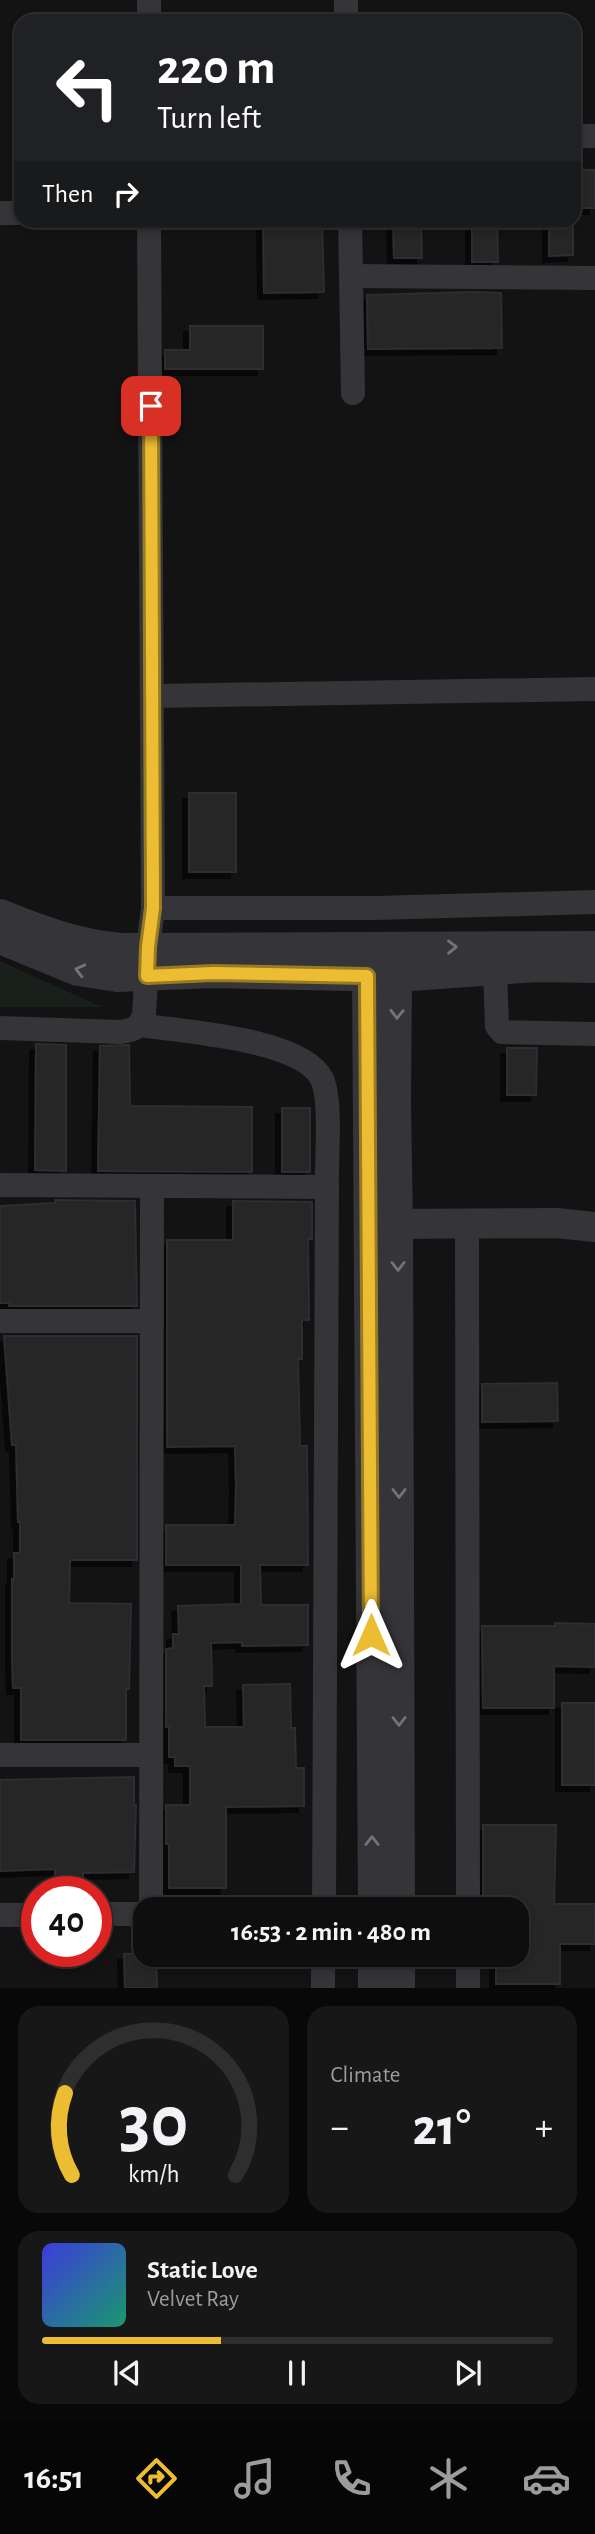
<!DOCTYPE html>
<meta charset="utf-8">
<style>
body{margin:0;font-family:"Alegreya Sans",sans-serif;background:#171718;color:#f1f3f6;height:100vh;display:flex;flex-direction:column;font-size:26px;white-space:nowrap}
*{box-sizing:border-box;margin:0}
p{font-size:23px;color:#9b9c9e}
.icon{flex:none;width:38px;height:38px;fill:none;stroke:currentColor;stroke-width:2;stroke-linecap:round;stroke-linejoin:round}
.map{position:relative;height:1988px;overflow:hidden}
.sheet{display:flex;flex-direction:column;gap:18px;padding:18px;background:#080808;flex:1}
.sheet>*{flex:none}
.guide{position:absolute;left:14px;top:14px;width:567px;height:214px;border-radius:21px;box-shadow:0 4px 10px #0003,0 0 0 2px #2e2e2f;background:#202124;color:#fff;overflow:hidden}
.speed{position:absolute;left:21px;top:1876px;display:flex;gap:14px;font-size:35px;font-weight:700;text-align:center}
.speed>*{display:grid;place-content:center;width:91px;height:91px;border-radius:50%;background:#0e0e0f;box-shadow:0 4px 10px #0003,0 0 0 2px #2e2e2f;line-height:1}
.speed .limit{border:10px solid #d22;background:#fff;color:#111}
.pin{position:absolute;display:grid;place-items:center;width:60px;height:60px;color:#fff;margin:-30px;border-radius:14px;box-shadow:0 4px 10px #0006}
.me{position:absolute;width:77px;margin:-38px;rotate:0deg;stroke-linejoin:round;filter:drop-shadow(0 0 5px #0008)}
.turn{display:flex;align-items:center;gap:24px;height:147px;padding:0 28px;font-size:32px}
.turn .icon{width:91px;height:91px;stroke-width:2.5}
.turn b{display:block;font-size:49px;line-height:60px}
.then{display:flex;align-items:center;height:66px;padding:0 28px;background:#0003;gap:14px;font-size:26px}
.big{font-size:52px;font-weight:600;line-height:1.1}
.sheet .card{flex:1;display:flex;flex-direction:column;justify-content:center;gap:10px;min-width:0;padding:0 24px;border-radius:21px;background:#171718}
.sheet .dial{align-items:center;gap:0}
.dial svg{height:182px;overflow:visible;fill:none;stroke:#2e2e2f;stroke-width:7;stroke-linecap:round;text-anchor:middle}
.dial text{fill:#f1f3f6;stroke:none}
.song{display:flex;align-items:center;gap:21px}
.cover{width:84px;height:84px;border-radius:10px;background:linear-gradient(135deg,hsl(240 70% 55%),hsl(160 70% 35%))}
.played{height:7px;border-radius:4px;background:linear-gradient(90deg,#ecbd33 35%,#2e2e2f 35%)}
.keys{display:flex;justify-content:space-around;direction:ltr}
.heat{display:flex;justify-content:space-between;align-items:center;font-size:38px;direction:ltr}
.sheet .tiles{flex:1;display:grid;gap:18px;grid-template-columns:1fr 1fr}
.card:last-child{grid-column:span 2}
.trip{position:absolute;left:133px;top:1897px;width:396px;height:70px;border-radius:21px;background:#0e0e0f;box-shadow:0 4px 10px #0003,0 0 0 2px #2e2e2f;font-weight:600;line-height:70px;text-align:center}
.tabs{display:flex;height:112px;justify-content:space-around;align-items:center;background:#060606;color:#9b9c9e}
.tabs .icon{width:49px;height:49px}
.tabs .selected{color:#ecbd33}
.tabs b{font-size:32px;color:#f1f3f6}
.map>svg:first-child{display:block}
</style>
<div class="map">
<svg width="595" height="1988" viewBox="0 0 595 1988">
<defs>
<filter id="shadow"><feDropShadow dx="-6" dy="6" stdDeviation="0" flood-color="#0009"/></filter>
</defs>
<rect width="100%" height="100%" fill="#131314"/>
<path fill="#191f1a" d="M 0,961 L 102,1007 L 0,1007 Z"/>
<g fill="#262628" stroke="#2d2d30" stroke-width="2" filter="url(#shadow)">
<rect x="574" y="170" width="21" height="38"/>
<path d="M 263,220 L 322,220 L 324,292 L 264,293 Z"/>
<path d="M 393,220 L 421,220 L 422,258 L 394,258 Z"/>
<path d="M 472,220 L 497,220 L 498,262 L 472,262 Z"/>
<path d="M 549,221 L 573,221 L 573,255 L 549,256 Z"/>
<path d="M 472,292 L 501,293 L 502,348 L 368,349 L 367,295 Z"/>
<path d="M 190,326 L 263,326 L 263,369 L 165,369 L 165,350 L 190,350 Z"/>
<rect x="189" y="793" width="47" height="79"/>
<path d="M 36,1044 L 66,1045 L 66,1171 L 35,1170 Z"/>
<path d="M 129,1045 L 130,1106 L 252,1107 L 252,1172 L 98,1171 L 100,1046 Z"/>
<path d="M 507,1048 L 537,1048 L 536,1095 L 507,1095 Z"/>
<rect x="282" y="1108" width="28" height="64"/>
<path d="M 55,1200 L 135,1201 L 137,1306 L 9,1306 L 9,1303 L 0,1303 L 0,1206 L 55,1203 Z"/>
<path d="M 233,1201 L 312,1202 L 312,1239 L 308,1239 L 309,1320 L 302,1320 L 302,1359 L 298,1359 L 300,1446 L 307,1446 L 308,1565 L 260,1565 L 261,1605 L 308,1605 L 308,1645 L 242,1646 L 242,1642 L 211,1643 L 212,1686 L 204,1686 L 205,1727 L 244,1727 L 243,1685 L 290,1684 L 291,1728 L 295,1728 L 296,1768 L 304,1768 L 304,1806 L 226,1807 L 226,1888 L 169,1888 L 169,1844 L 166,1844 L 166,1805 L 190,1805 L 190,1766 L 175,1766 L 175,1757 L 169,1757 L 169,1727 L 166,1727 L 166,1649 L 173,1648 L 173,1634 L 179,1634 L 178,1606 L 241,1604 L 241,1565 L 166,1565 L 166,1525 L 235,1525 L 236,1486 L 235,1446 L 167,1447 L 167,1240 L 233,1240 Z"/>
<path d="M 4,1336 L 137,1336 L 137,1560 L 70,1560 L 69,1603 L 131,1604 L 129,1689 L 126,1689 L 126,1740 L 21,1740 L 21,1688 L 13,1688 L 12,1660 L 12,1579 L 14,1580 L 14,1553 L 20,1553 L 20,1522 L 18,1522 L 16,1445 L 12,1445 Z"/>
<path d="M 557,1383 L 558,1421 L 482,1422 L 482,1384 Z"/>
<path d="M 555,1623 L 595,1624 L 595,1667 L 554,1666 L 554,1708 L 483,1708 L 482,1626 L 555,1626 Z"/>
<rect x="562" y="1703" width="33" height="82"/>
<path d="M 134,1777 L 134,1805 L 136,1805 L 134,1872 L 83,1873 L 83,1881 L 55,1881 L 55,1869 L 0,1871 L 0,1780 Z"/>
<path d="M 483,1825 L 556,1825 L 554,1904 L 595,1904 L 595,1944 L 560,1944 L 560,1984 L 496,1984 L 496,1955 L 516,1955 L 516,1909 L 483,1909 Z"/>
<path d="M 145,1953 L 145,1955 L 156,1955 L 157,1988 L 125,1988 L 124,1954 Z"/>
</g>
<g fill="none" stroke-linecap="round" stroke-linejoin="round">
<g stroke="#343439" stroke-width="24">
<path d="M 346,0 L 346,21"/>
<path d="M 149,21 L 149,0"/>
<path d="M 574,136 L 595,136"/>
<path d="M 0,213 L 21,213"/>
<path d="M 350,220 L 353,393"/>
<path d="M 351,276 L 595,278"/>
<path d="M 153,696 L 595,689"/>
<path d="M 153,908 L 376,908 L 595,902"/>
<path d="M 495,970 L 497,1026 L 502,1032 L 595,1034"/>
<path d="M 140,1025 C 182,1032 302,1038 322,1079 C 332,1101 326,1161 327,1187 L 324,1909"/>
<path d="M 0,1028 L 120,1032 C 134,1030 139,1028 144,1015 L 148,947 L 153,908 L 149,220"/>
<path d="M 0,1185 L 327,1187"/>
<path d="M 467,1224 L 468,1909"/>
<path d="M 0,1321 L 152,1321"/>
<path d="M 0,1755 L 151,1755"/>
<path d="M 151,1909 L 152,1187"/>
<path d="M 96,1914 L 145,1914"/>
<path d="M 0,1915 L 37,1915"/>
<path d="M 468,1955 L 468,1988"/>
<path d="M 323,1988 L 323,1955"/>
</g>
<g stroke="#343439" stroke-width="30">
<path d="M 0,914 C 42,931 75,943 120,948 L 595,946"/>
<path d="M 0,939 L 78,971 L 117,977 L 213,973 L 397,977 L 537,967 L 595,968"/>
<path d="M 384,948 L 397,977 L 396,1103 L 398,1225 L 400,1909"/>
<path d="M 379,1224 L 557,1223 L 595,1227"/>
<path d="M 373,1909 L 367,976 L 384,948"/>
<path d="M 373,1955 L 373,1988"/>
<path d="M 400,1955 L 400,1988"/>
</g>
</g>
<defs><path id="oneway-chevron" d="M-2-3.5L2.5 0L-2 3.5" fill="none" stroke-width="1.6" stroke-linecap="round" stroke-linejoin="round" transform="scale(1.75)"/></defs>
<g stroke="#72747d">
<use href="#oneway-chevron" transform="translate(452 947) rotate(-1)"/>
<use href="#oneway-chevron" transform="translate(80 970) rotate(-166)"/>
<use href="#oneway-chevron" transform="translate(397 1014) rotate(91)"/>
<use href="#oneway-chevron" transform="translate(398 1266) rotate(90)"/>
<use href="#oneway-chevron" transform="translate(399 1493) rotate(90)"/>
<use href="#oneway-chevron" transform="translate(399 1721) rotate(90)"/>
<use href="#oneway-chevron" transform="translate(372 1841) rotate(-90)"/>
</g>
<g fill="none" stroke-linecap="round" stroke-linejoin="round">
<g stroke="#997b21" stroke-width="18">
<path id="route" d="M 151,406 L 153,908 L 148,947 L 147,976 L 213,973 L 367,976 L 371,1635"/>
</g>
<use href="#route" stroke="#ecbd33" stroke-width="12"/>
</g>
</svg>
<div class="speed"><div class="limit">40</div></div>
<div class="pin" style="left:151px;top:406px;background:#d93025"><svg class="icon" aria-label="arrive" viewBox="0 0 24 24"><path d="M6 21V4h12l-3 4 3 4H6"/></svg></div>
<svg class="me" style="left:371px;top:1635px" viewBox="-20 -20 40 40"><path d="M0-17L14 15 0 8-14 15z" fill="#ecbd33" stroke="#fff" stroke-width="4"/></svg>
<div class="trip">16:53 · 2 min · 480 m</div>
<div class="guide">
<div class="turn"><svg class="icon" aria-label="left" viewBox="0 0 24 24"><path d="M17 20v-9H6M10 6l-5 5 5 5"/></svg><div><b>220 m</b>Turn left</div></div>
<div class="then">Then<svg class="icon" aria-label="right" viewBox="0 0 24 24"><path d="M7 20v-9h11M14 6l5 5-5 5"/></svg></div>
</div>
</div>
<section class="sheet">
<div class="tiles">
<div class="card dial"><svg viewBox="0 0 100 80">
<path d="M14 69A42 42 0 1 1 86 69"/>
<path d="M14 69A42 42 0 0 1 11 33" stroke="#ecbd33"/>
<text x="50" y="56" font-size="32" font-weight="700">30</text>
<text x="50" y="72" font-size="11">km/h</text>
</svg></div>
<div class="card"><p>Climate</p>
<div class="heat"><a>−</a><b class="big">21°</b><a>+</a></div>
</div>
<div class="card">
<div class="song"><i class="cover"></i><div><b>Static Love</b><p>Velvet Ray</p></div></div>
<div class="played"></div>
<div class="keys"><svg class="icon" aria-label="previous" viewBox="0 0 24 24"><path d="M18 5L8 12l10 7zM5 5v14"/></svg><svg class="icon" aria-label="pause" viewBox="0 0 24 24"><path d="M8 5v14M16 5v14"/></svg><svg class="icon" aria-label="next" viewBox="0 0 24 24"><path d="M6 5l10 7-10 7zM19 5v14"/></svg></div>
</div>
</div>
</section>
<nav class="tabs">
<b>16:51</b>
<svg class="icon selected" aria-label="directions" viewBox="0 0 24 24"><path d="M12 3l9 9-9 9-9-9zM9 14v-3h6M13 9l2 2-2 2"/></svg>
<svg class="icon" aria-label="music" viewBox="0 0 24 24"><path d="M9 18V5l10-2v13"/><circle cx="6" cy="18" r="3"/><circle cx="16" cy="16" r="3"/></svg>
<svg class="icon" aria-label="phone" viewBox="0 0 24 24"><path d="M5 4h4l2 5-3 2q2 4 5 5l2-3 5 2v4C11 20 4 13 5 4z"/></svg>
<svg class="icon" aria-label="climate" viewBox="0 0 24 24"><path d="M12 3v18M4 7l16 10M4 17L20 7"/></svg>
<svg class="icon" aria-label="car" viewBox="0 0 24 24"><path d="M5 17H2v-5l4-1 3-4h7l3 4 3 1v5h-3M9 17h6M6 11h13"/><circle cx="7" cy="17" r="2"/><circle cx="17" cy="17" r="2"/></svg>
</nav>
